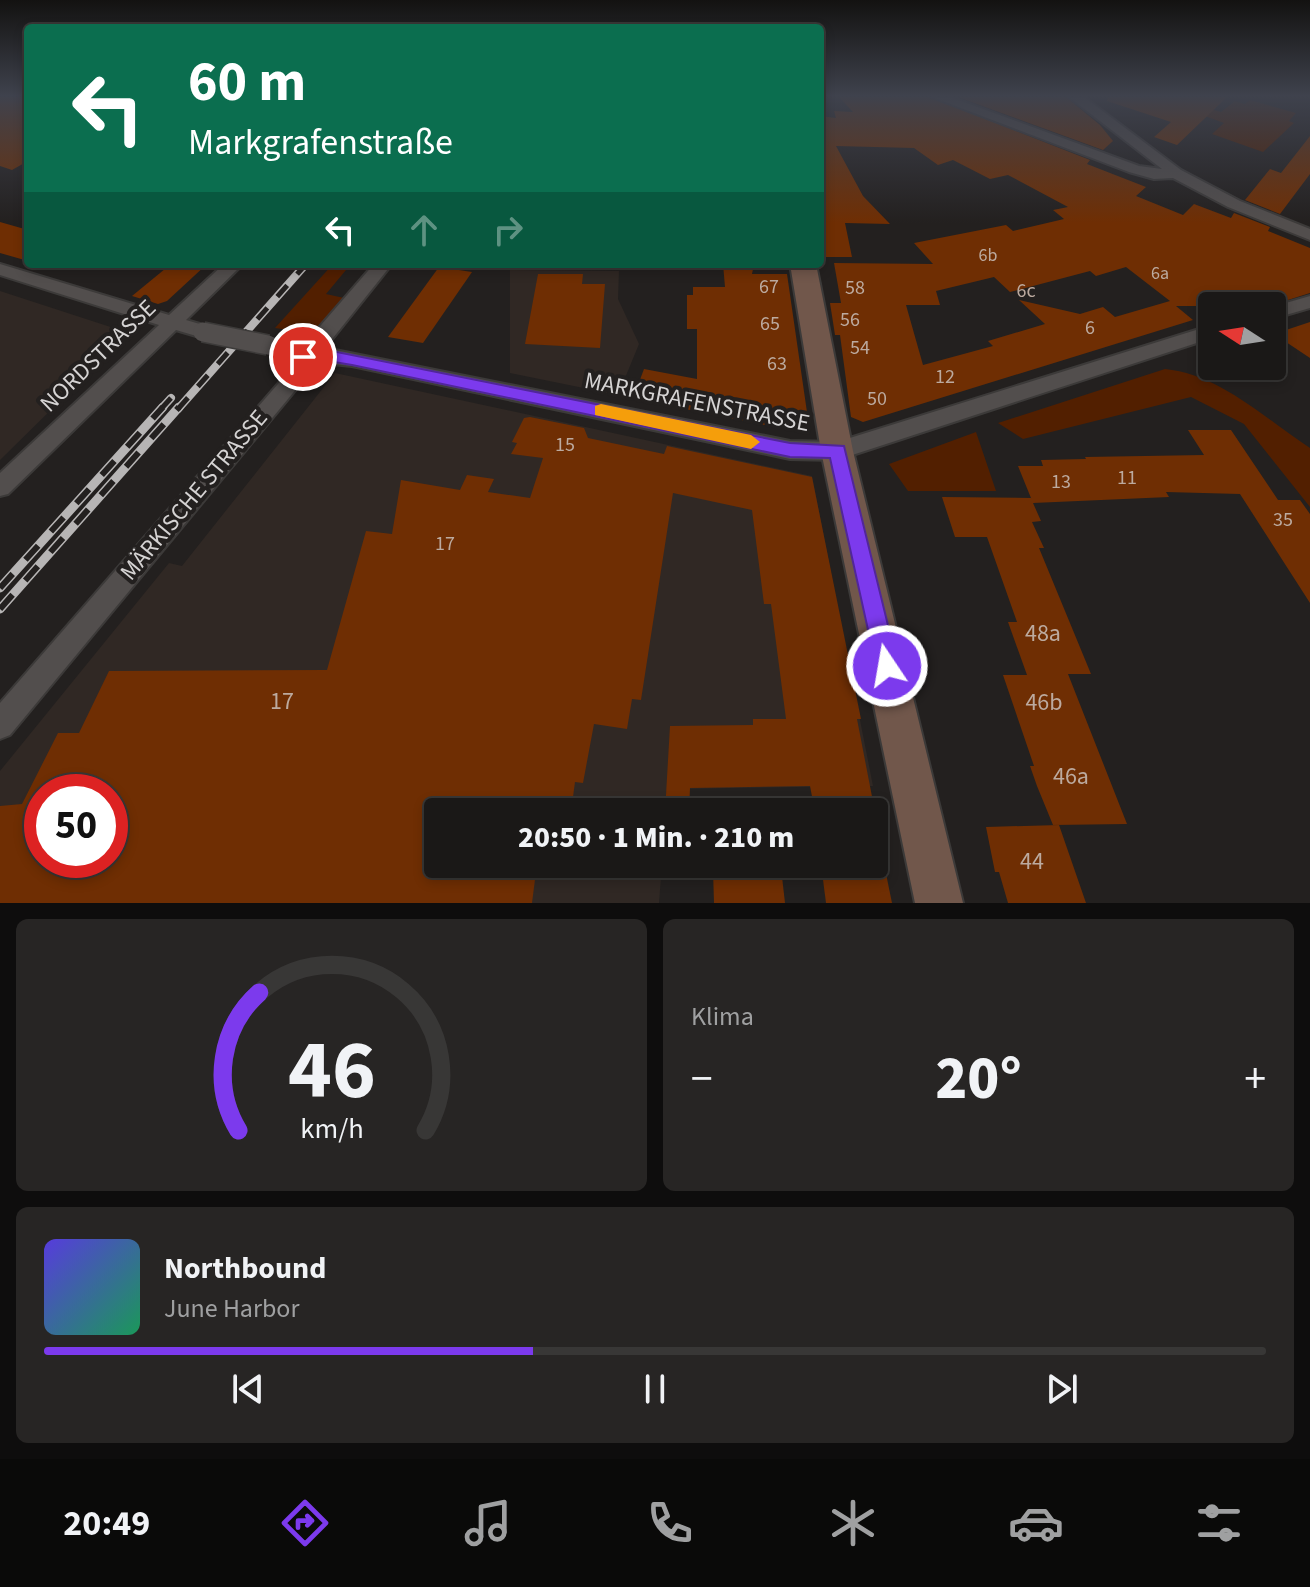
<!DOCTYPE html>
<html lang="de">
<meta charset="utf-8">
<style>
body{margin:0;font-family:"Source Sans 3",sans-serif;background:#272524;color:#f1f3f6;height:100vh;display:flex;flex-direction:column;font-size:30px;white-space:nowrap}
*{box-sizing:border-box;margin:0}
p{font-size:26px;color:#9fa0a1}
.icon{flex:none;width:44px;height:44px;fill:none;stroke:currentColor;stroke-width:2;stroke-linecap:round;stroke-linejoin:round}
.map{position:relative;height:903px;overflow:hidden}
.sheet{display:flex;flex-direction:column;gap:16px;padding:16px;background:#0e0d0d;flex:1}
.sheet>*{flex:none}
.hud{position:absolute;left:24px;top:24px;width:800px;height:244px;border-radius:8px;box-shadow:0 4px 12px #0003,0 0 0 2px #383736;background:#0b6e4f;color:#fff;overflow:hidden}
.needle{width:52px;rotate:282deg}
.controls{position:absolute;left:1198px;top:292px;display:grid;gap:16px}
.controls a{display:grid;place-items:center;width:88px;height:88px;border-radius:8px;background:#1a1817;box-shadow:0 4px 12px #0003,0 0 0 2px #383736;font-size:40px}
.speed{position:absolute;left:24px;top:774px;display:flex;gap:16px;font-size:40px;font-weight:700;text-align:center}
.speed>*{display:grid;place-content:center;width:104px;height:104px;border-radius:50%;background:#1a1817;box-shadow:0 4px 12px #0003,0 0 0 2px #383736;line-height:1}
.speed .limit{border:12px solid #d22;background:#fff;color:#111}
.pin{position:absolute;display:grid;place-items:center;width:68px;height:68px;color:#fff;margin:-34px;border:4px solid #fff;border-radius:50%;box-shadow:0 2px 8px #0007}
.me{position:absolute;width:88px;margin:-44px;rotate:348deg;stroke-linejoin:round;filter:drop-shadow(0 0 6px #0008)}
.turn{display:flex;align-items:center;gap:28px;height:168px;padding:0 32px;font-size:36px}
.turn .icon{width:104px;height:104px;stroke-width:2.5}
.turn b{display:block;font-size:56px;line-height:68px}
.lanes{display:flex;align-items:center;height:76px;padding:0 32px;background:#0003;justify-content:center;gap:40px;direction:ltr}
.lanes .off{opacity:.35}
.big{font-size:60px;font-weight:800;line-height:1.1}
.sheet .tile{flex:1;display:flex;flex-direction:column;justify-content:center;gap:12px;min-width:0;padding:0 28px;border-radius:12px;background:#272524}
.sheet .dial{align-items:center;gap:0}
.dial svg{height:208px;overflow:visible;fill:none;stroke:#383736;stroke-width:7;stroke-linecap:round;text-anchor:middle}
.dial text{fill:#f1f3f6;stroke:none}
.song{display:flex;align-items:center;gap:24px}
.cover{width:96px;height:96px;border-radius:12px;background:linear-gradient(135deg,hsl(250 70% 55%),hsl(150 70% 35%))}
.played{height:8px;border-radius:4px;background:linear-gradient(90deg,#7c3aed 40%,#383736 40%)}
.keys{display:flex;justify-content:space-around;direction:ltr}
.heat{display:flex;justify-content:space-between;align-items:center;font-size:44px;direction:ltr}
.sheet .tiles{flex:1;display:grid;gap:16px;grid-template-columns:1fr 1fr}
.tile:last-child{grid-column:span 2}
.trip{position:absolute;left:424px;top:798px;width:464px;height:80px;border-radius:8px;background:#1a1817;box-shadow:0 4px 12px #0003,0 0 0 2px #383736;font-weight:800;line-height:80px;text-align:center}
.tab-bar{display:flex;height:128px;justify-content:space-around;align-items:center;background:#0a0a09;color:#9fa0a1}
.tab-bar .icon{width:56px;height:56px}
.tab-bar .selected{color:#7c3aed}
.tab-bar b{font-size:36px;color:#f1f3f6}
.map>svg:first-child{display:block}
</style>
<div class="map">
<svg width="1310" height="903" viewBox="0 0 1310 903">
<rect width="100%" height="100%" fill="#23201f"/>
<g fill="#302824" fill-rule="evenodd">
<path d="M 510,270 L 619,271 L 618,299 L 639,344 L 618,395 L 510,373 Z"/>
<path d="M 0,291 L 129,333 L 0,460 Z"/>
<path d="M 335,373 L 812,476 L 873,786 L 667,789 L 665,812 L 438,812 L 438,864 L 662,864 L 659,903 L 0,903 L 0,771 L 169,563 L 182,566 ZM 42,792 L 110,792 L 110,860 L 42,860 Z"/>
</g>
<g fill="#521f00">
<path d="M 1250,100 L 1296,113 L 1289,121 L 1294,123 L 1263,152 L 1212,134 L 1224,123 L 1191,111 L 1196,105 L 1221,112 L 1235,101 L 1245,104 Z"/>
<path d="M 333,264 L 351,264 L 326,294 L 344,298 L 315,334 L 275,328 Z"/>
<path d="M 1165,369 C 1219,374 1266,419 1310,448 L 1310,507 L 1244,424 L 1191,397 L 1023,439 L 998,423 Z"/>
<path d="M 976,432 L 996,491 L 908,491 L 889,464 Z"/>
</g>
<g fill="#6f2e03" fill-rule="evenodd">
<path d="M 0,97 L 28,97 L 28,161 L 12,170 L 0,166 Z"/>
<path d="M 839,97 L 929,97 L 1090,160 L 1087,164 L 1146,187 L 1136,196 L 1183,215 L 1194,204 L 1231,218 L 1234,213 L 1270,227 L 1268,231 L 1310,248 L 1310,293 L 1269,306 L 1176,306 L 1193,320 L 863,422 L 851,417 L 840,335 L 835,335 L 830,303 L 841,303 L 834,263 L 933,264 L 914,243 L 1006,225 L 1013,231 L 1064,219 L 1053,210 L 1068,207 L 1008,175 L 990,179 L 953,160 L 938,165 L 914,148 L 836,146 L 863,196 L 890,224 L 845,223 L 852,257 L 820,257 L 820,116 L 836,118 L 834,111 L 853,112 ZM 1126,267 L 1170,301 L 1115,317 L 1103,307 L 1080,314 L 1019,300 L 1045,324 L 988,341 L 993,346 L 923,365 L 906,305 L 940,305 L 936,291 L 994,277 L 1010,292 L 1090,271 L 1096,276 Z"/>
<path d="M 958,97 L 1066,97 L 1100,125 L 1113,141 L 1103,150 Z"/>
<path d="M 1108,97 L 1227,97 L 1177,145 L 1154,137 L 1171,122 L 1107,101 Z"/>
<path d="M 1310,136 L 1310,174 L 1280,214 L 1245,200 L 1270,169 L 1281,173 Z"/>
<path d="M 0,222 L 28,230 L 28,261 L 0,253 Z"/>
<path d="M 171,264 L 207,264 L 167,301 L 158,304 L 132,296 Z"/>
<path d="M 723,264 L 754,264 L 752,274 L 787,274 L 809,426 L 765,425 L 675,407 L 677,401 L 635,393 L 644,369 L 697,379 L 697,329 L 687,329 L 687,295 L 693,295 L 693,287 L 725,287 Z"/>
<path d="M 439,267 L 472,272 L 423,343 L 388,337 Z"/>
<path d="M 538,274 L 583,274 L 582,284 L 605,284 L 600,348 L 525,344 Z"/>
<path d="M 1310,322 L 1310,358 L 1274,334 Z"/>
<path d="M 530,417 L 584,428 L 588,438 L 664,454 L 667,446 L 812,477 L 861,719 L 857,719 L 875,812 L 815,812 L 810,786 L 690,788 L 689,812 L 665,812 L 670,726 L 753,725 L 753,719 L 786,719 L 771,604 L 764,604 L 752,510 L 673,493 L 641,700 L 632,699 L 627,729 L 594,724 L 583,783 L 575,782 L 571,812 L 438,812 L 438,864 L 537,864 L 532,903 L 0,903 L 0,806 L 22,804 L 58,733 L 79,733 L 109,671 L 327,670 L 366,531 L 392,534 L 401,480 L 460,490 L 467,475 L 494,479 L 488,492 L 530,498 L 543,458 L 511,454 L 517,443 L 512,442 L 524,418 ZM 42,792 L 110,792 L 110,860 L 42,860 Z"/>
<path d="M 1188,430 L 1231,430 L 1278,500 L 1300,500 L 1310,514 L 1310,603 L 1240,494 L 1166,492 L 1169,497 L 1033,503 L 1041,521 L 1032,522 L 1044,548 L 1039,548 L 1091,674 L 1068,674 L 1127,824 L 1053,825 L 1037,786 L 1030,766 L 1034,766 L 1003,675 L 1027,675 L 1008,622 L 1017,622 L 987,537 L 955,537 L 942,497 L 1031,498 L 1033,503 L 1018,466 L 1043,466 L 1041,460 L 1086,459 L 1085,457 L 1204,455 Z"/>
<path d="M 1059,825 L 1086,903 L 1008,903 L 999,872 L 995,872 L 986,827 Z"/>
<path d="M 821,864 L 884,864 L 892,903 L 826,903 Z"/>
<path d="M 781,868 L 785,903 L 714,903 L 713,870 Z"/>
</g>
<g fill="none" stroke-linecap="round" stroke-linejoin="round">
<g stroke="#3c3a39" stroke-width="4">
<g id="minor">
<path d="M 932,97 L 950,97 L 1139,166 L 1162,169 L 1069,97 L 1084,97 L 1181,170 L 1240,201 L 1310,229 L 1310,240 L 1228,207 L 1173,178 L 1154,179 L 1129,172 Z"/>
<path d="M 0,264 L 169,315 L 224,264 L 243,264 L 186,320 L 210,327 L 213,332 L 210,337 L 203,338 L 176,330 L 8,494 L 0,496 L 0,473 L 159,325 L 0,275 Z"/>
<path d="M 374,264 L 392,264 L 325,348 L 790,441 L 837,442 L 1212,325 L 1212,338 L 837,460 L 790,459 L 352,366 L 312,362 L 307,376 L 10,735 L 0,739 L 0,703 L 291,369 L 293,360 L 261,350 L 258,345 L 261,340 L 268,338 L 302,347 Z"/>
<path d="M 1310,296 L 1310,308 L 1272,319 L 1272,307 Z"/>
</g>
</g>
<g stroke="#3c3a39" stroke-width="4">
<path id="secondary" d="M 790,264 L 816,264 L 853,451 L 963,903 L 915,903 L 821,451 Z"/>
</g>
<use href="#minor" fill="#524e4d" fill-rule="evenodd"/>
<use href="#secondary" fill="#71574b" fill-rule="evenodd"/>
<g stroke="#b7b5b5" stroke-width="8">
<g id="rail-far1">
<path d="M 161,409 L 171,398"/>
<path d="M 178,409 L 306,264"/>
</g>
</g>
<g stroke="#b7b5b5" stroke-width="9">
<g id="rail">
<path d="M 0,588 L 163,407"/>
<path d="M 0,609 L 179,407"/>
</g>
</g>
<use href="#rail-far1" stroke="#23201f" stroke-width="5" stroke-dasharray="15" stroke-linecap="butt"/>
<use href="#rail" stroke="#23201f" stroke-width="6" stroke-dasharray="19" stroke-linecap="butt"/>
<g stroke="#3c3a39" stroke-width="22" stroke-linecap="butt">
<path id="minor-bridge" d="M 203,332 L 268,345"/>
</g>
<use href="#minor-bridge" stroke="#524e4d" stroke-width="19"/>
</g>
<linearGradient id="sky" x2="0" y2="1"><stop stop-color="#131211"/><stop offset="0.43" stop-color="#3f424d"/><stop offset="1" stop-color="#3f424d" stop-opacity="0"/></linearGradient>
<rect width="1310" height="223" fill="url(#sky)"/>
<path fill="#7c3aed" stroke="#51269a" stroke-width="2" d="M 322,349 L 790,443 L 844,446 L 898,666 L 895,674 L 887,677 L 879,674 L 876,666 L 830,458 L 790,457 L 352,365 L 322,360 L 303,363 L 295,357 L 297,353 Z"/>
<path fill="#f59e0b" d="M 601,404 L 751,435 L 760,442 L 751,449 L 595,415 L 595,406 Z"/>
<g text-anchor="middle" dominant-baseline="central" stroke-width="8" stroke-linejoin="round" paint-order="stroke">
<g font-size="18" fill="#bcaa9f">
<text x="988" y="255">6b</text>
<text x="1160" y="273">6a</text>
</g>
<g font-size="20" fill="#bcaa9f">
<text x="769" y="287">67</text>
<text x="855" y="288">58</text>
<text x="1026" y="291">6c</text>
<text x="850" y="320">56</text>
<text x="770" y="324">65</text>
<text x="1090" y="328">6</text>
<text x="860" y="348">54</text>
<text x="777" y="364">63</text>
<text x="945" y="377">12</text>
<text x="877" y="399">50</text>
<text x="565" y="445">15</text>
<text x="1127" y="478">11</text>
<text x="1061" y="482">13</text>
<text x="1283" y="520">35</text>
<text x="445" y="544">17</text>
</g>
<g font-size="24" fill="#d5d3d3" stroke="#23201f">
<text transform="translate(98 356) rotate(-44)">NORDSTRASSE</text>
<text transform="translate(697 402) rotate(11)">MARKGRAFENSTRASSE</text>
<text transform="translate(194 495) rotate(-50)">MÄRKISCHE STRASSE</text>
</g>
<g font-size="24" fill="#bcaa9f">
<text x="1043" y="633">48a</text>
<text x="282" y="701">17</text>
<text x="1044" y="702">46b</text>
<text x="1071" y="776">46a</text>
<text x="1032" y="861">44</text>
</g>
</g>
</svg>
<div class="controls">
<a><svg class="needle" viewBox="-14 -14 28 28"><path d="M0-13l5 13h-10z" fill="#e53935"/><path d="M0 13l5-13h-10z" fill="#9fa0a1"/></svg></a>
</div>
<div class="speed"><div class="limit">50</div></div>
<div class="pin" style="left:303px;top:357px;background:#d93025"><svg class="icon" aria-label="arrive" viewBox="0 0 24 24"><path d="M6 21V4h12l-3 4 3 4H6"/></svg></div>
<svg class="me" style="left:887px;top:666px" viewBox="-20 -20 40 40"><circle r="17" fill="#7c3aed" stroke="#fff" stroke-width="3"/><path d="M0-11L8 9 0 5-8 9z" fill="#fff"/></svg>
<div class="trip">20:50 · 1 Min. · 210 m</div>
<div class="hud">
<div class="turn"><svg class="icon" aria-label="left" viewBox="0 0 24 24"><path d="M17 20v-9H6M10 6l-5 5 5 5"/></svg><div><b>60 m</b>Markgrafenstraße</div></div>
<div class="lanes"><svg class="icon" aria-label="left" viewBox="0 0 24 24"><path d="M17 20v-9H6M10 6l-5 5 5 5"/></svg><svg class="icon off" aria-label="ahead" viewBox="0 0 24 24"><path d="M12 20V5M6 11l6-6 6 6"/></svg><svg class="icon off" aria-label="right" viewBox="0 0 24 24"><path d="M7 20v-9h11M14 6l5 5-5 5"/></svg></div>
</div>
</div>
<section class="sheet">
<div class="tiles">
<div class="tile dial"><svg viewBox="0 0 100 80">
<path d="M14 69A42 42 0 1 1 86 69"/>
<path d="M14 69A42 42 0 0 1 22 16" stroke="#7c3aed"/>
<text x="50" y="56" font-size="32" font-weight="700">46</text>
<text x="50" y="72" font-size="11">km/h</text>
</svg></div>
<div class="tile"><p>Klima</p>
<div class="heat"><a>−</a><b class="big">20°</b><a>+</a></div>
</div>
<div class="tile">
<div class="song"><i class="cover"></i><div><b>Northbound</b><p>June Harbor</p></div></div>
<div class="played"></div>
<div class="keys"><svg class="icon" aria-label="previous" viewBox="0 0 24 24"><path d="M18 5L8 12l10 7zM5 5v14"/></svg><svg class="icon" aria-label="pause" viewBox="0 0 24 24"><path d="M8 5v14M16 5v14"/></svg><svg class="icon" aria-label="next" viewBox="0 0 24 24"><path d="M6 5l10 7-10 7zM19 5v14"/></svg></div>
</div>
</div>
</section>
<nav class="tab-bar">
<b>20:49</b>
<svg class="icon selected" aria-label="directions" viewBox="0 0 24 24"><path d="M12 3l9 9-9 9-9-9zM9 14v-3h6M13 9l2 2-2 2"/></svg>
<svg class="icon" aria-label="music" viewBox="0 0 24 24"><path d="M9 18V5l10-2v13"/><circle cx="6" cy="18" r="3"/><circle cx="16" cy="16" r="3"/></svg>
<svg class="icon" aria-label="phone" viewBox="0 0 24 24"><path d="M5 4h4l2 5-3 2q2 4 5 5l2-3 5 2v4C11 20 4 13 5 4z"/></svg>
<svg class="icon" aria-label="climate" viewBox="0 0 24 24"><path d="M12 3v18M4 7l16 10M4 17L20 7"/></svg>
<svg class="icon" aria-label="car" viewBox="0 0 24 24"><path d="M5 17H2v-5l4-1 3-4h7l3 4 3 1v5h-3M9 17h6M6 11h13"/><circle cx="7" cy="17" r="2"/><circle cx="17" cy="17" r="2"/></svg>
<svg class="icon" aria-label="filters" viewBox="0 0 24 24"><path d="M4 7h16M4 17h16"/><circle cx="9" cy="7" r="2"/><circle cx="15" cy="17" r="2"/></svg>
</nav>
